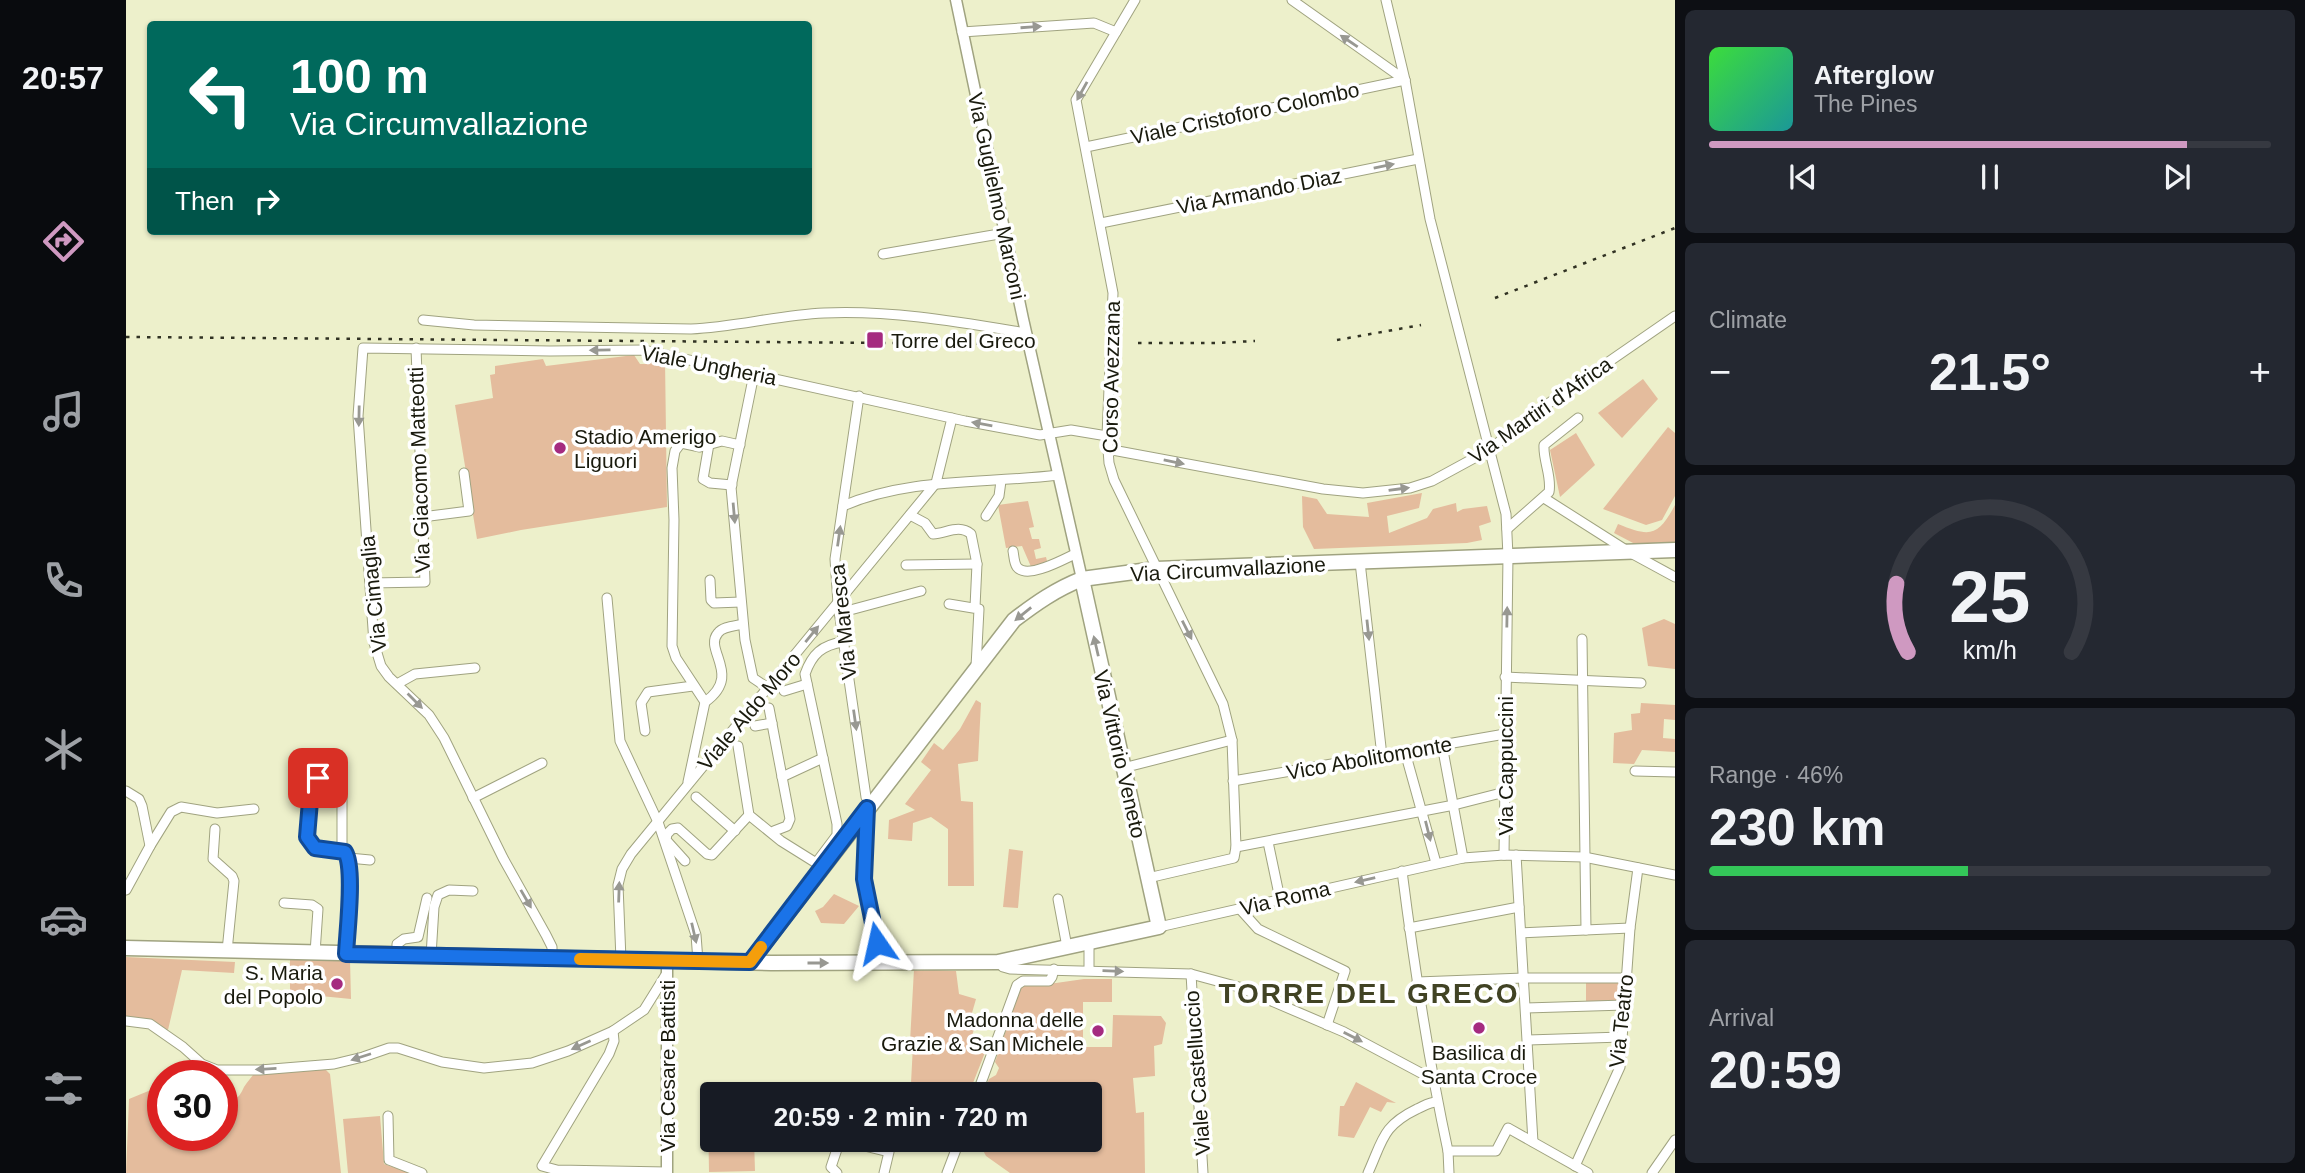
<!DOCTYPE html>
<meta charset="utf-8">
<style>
body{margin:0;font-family:Helvetica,sans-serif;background:#242831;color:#f1f3f6;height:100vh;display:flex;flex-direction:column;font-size:26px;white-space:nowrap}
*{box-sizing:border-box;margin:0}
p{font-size:23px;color:#9ea1a6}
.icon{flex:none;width:38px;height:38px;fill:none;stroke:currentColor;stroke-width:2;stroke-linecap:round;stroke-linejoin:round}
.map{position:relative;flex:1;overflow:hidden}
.details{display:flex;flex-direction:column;gap:10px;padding:10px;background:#0d0f14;width:630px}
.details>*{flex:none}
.banner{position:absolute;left:21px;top:21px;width:665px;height:214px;border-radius:7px;box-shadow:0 2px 5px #0004;background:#00695c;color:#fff;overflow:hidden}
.speed{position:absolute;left:21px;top:1060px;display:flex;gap:14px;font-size:35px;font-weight:700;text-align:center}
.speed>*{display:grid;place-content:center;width:91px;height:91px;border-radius:50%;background:#171b24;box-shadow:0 2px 5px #0004;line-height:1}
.speed .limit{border:10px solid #d22;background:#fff;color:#111}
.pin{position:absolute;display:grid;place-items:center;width:60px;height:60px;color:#fff;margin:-30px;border-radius:14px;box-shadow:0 4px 10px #0006}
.me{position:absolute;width:77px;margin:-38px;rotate:349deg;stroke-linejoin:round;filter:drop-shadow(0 0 5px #0008)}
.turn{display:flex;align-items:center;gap:24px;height:147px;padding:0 28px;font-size:32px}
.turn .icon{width:91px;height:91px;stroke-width:2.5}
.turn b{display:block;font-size:49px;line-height:60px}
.then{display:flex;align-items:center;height:66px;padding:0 28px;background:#0003;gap:14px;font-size:26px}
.big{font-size:52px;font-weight:700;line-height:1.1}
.details .card{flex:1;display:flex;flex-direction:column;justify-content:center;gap:10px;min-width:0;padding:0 24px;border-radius:10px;background:#242831}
.details .dial{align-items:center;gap:0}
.dial svg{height:182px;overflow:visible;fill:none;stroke:#363941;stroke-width:7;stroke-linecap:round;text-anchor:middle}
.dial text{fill:#f1f3f6;stroke:none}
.song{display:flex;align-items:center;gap:21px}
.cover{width:84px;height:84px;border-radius:10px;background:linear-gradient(135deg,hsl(120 70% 55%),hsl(180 70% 35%))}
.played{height:7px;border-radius:4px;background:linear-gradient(90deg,#cf99c1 85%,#363941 85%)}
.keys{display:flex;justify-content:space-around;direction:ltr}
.heat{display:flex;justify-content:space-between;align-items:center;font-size:38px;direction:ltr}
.charge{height:10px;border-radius:5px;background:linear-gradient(90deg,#34c759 46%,#363941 0)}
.trip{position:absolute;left:574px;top:1082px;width:402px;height:70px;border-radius:7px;background:#171b24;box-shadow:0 2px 5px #0004;font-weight:700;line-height:70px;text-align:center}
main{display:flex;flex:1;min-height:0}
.dock{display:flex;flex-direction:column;width:126px;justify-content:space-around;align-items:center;background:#090b0e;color:#9ea1a6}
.dock .icon{width:49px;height:49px}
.dock .on{color:#cf99c1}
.dock b{font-size:32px;color:#f1f3f6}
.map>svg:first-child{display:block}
</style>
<main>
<nav class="dock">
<b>20:57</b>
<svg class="icon on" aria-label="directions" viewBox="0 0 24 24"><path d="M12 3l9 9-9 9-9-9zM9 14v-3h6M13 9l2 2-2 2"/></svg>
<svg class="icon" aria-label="music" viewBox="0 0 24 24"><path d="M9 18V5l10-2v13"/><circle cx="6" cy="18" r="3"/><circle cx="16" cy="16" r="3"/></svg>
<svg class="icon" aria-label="phone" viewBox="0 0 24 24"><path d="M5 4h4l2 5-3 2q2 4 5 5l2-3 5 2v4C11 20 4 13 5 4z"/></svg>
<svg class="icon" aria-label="climate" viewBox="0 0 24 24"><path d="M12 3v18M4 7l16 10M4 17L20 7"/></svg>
<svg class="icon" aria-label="car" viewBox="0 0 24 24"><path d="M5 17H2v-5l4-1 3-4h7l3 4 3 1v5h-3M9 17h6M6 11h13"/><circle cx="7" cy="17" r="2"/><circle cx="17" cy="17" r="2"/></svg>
<svg class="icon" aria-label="filters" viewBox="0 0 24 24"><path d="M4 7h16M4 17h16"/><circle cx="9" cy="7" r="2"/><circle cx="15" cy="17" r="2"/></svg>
</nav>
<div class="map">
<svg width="1549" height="1173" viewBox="0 0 1549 1173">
<rect width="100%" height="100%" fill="#edf0cb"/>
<g fill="#e4bc9d">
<path d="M 508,355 L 514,364 L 522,364 L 528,358 L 539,360 L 541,507 L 395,530 L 351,539 L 329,405 L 367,398 L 364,375 L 369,374 L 369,366 L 417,359 L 420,366 Z"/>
<path d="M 1517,379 L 1532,399 L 1496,438 L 1472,413 Z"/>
<path d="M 1542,427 L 1549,433 L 1549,496 L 1536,520 L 1520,525 L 1477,509 Z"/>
<path d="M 1450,433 L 1469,465 L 1434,497 L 1424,450 Z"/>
<path d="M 1296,493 L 1293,508 L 1261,516 L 1263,533 L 1301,518 L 1307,509 L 1330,503 L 1331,512 L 1337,509 L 1361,506 L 1365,522 L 1353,526 L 1356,540 L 1341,543 L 1188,549 L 1177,527 L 1176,496 L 1191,499 L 1201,514 L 1243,517 L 1241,503 Z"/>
<path d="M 902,501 L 908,527 L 903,528 L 906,539 L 913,539 L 915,548 L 908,550 L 910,559 L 920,557 L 921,561 L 906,569 L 896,546 L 880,548 L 872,505 Z"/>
<path d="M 1549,505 L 1549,542 L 1509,544 L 1488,533 L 1492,524 C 1524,537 1532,537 1549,505 Z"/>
<path d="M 1538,619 L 1549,624 L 1549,669 L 1522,666 L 1516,628 Z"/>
<path d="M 850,700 L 855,703 L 852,761 L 832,764 L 835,801 L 847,802 L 848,886 L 822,886 L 822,829 L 805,817 L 787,823 L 786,841 L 762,839 L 763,820 L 789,810 L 779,804 L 805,770 L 795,762 L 808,743 L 817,750 L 834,729 Z"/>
<path d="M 1515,703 L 1549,705 L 1549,720 L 1538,719 L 1537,738 L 1549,739 L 1549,752 L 1516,750 L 1508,764 L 1487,763 L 1488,733 L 1506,730 L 1505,714 L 1514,713 Z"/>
<path d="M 883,849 L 897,851 L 892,908 L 877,907 Z"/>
<path d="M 708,894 L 733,906 L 718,924 L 695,923 L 689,911 L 697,907 Z"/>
<path d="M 0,957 L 109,962 L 108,973 L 56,970 L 42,1030 L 24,1021 L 0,1018 Z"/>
<path d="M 164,960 L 224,960 L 225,999 L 164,993 Z"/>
<path d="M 788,969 L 830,971 L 833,994 L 850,999 L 844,1020 L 850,1023 L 843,1045 L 860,1050 L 847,1083 L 785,1083 L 787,1045 L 784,1042 Z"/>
<path d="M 1501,978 L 1499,1005 L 1460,1006 L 1460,979 Z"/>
<path d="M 958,979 L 986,979 L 986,1002 L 957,1002 L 957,1047 L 986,1047 L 987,1015 L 1035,1016 L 1040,1023 L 1036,1044 L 1028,1046 L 1029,1076 L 1007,1078 L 1010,1113 L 1018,1112 L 1019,1173 L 884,1173 L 860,1156 L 851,1139 L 964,1139 L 964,1094 L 857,1094 L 863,1079 L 870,1075 L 873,1068 L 869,1062 L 894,989 L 898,985 L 930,983 Z"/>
<path d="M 199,1069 L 204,1074 L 215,1173 L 0,1173 L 3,1099 L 37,1085 L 37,1136 L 96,1136 L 96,1102 C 111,1098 112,1100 118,1087 C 121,1082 126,1077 129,1072 Z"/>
<path d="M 1230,1082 L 1270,1103 L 1261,1102 L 1255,1112 L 1244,1107 L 1228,1138 L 1212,1136 L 1214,1106 L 1218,1106 Z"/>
<path d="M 582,1113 L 586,1113 L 586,1139 L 628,1139 L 629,1171 L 583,1172 Z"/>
<path d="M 254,1116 L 258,1164 L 284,1173 L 222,1173 L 217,1119 Z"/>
</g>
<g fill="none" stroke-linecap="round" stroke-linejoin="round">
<g stroke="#a0a380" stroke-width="11">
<g id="minor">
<path d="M 1009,0 L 950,100 L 987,293 L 981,436 L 983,463 L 988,480 L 1097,704 L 1106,740 L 1110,847 L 1108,858 L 1022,878"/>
<path d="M 1166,0 L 1279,80"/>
<path d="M 1260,0 L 1279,80 L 1304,219 L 1380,514 L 1382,556 L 1378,855"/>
<path d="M 836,32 L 968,23 L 990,32"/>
<path d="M 960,147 L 1279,80"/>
<path d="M 975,223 L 1292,159"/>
<path d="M 757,254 L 879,233"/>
<path d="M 297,320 L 348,325 L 565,329 C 609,327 653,315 698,313 C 766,310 833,322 900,333"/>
<path d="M 628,374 L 605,487 L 619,640 L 627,678 L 642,688"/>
<path d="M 733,396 L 709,559 L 712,604 L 740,797 L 744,805"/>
<path d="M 583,444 L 577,479 L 584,483 L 606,485"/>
<path d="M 981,449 L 1197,489 L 1237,493 L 1284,488 L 1306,481 L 1363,450 L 1410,412 L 1549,316"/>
<path d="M 1418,498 L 1503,552 L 1549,577"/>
<path d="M 717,506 C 784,477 860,484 932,475"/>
<path d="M 784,515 L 799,523 L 807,534 C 821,533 833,524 845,534 L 851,564 L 849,607"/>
<path d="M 860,516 L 873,496 L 875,481"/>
<path d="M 296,517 L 343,511 L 338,473"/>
<path d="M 1381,529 L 1423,492 C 1426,476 1417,461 1418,445 L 1452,418"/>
<path d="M 887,551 C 888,556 888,563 891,567 C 901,580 938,559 949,554"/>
<path d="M 1234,562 L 1256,756"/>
<path d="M 780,565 L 851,564"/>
<path d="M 584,580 L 585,600 L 588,603 L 615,602"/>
<path d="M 245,583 L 299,582 L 290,348"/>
<path d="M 481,598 L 494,741 L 532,822 L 570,935 L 572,961"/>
<path d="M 823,604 L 853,609 L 850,667"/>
<path d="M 713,613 L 795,591"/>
<path d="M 1456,639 L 1460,930"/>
<path d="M 1379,677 L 1515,683"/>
<path d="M 271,684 L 289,674 L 349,668"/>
<path d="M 658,691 L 681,684"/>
<path d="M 579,702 C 617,675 577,650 592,633 C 597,626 610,626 617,624"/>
<path d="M 643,708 L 664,819 L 661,826 L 648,831"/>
<path d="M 629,726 L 646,723"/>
<path d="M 519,731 L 515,703 L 522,692 L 567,686"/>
<path d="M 1316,745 L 1337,858"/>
<path d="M 612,746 L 623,815 L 655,841 L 695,866"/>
<path d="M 1279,752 L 1310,863"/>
<path d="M 195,764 L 194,776 L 185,789 L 184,800 L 181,837 L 189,848 L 219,852 L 224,867 L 220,954"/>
<path d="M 997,768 L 1106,740"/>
<path d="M 1509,771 L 1549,772"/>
<path d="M 656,777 L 697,758"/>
<path d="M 1107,781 L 1379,734"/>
<path d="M 562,782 L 579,702 L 550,658 L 546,646 L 548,520 L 546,468 L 549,451 L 555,443 L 574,447 L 596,441 L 614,445"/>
<path d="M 0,791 L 13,799 L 16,806 L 24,846 L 0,890"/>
<path d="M 570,797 L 609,831"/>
<path d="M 347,798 L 416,763"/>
<path d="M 741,812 L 738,879 L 754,963"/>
<path d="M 89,829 L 87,859 L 106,876 L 108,881 L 101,951"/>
<path d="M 1142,842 L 1154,899"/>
<path d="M 24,846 L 45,812 L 55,807 L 91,813 L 128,809"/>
<path d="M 1110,847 L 1328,805 L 1379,792"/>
<path d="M 216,851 L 216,785"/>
<path d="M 1390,855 L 1407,1142"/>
<path d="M 223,858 L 244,860"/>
<path d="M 559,861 L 540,840 L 541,834 L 546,829 L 552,828 L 581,854 L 586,855 L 623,815"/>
<path d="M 690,863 L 711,835 L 711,824 L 679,674 C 686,654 696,645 717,642"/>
<path d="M 1276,871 C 1288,965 1302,1058 1322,1151 L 1370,1151 L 1382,1128 L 1462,1173"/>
<path d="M 932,899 L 941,947"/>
<path d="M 158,903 L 186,905 L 192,909 L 189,953"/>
<path d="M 1114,909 L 1132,929 L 1219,971 L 1201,1025"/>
<path d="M 1033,927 L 1337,858 L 1378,855 L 1458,857 L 1549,875"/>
<path d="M 1283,928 L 1393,907"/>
<path d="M 1395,933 L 1504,928"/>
<path d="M 271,955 L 271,944 L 278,939 L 292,937 L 301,898"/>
<path d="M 305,956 L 308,907 L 312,895 L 323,890 L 347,891"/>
<path d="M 426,958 L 426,947 L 420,935 L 377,858 L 318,738 L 303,715 L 263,677 L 255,666 L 248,643 L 232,416 L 237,348 L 424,351 L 518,350 L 839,421 L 914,435 L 945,430 L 981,436"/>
<path d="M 495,960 L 492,885 L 496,869 L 505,854 L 810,483 L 826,418"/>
<path d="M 872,962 L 877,967 L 884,969 L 1065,974 L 1113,987 L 1218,1032 L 1308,1080"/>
<path d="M 963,969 L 963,943"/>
<path d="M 1065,974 L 1077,1173"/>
<path d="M 1291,982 L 1398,978 L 1501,978"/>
<path d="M 1400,1008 L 1499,1005"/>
<path d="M 0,1021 L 24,1024 L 57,1047 L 76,1064 L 91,1070 L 134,1070 L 208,1064 L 237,1057 L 263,1048 L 272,1048 L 316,1062 L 358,1068 L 406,1063 L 442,1051 L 487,1031 L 518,1010 L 541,973"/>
<path d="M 487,1031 L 488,1041 L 483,1054 L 416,1166 L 431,1170 L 541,1172"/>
<path d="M 1402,1040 L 1496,1037"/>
<path d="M 851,1094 L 891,985 L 897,981 L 923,981 L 926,977 L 928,969"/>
<path d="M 262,1116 L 263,1160 L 296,1173"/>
<path d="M 1322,1151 L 1323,1173"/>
<path d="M 1449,1166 L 1494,1067 L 1504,928 L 1512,868"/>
<path d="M 711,1173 L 705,1167 L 714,1140 L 763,1152 L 758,1173"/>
<path d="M 821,1173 L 834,1139"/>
<path d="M 1242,1173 C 1257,1140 1256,1126 1291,1109 C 1298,1106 1303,1102 1311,1102"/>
<path d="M 1526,1173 L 1549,1140"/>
</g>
</g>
<g stroke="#a0a380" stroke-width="13">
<g id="tertiary">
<path d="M 830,0 L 897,319 L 956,579"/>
<path d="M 541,960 L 541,1173"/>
</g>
</g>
<g stroke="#a0a380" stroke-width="17">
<g id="primary">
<path d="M 0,948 L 645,963 L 872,962 L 1033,927 L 956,579"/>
<path d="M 624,962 L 888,620 C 909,604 930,589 956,579 L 1030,569 L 1549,550"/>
</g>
</g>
<use href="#minor" stroke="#fff" stroke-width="9"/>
<use href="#tertiary" stroke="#fff" stroke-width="10"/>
<use href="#primary" stroke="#fff" stroke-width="14"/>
<g stroke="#313223" stroke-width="2.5" stroke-dasharray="3.5 7" stroke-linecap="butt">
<path d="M 1369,298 L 1549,228"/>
<path d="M 0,337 L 892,344"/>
<path d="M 1211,340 L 1295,325"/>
<path d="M 1012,343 L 1089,343 L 1129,341"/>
</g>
</g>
<defs><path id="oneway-solid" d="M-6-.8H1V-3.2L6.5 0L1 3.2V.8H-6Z" transform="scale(1.75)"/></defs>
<g fill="#989892">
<use href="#oneway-solid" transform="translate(905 27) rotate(-4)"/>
<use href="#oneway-solid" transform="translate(1223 41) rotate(-146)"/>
<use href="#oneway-solid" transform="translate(956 91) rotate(119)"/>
<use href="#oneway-solid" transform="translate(1258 166) rotate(-11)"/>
<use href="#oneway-solid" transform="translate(474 350) rotate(179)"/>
<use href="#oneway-solid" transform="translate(233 416) rotate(91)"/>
<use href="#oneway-solid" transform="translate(856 424) rotate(-170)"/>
<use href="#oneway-solid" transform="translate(1048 462) rotate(11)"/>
<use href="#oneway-solid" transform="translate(1273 489) rotate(-8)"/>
<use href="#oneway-solid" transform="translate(608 513) rotate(85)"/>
<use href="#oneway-solid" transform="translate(713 536) rotate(-82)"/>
<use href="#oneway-solid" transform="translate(897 614) rotate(141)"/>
<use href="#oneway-solid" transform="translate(1381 617) rotate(-89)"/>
<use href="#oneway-solid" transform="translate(1061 630) rotate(63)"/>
<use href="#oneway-solid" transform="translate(1242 630) rotate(84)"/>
<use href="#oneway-solid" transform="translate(686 634) rotate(-51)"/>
<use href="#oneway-solid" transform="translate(970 646) rotate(-103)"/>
<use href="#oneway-solid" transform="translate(289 701) rotate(45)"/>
<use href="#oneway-solid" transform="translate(729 720) rotate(82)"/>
<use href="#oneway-solid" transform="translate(1302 831) rotate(76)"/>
<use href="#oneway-solid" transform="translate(1239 880) rotate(167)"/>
<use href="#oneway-solid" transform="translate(493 892) rotate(-88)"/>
<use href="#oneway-solid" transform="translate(400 899) rotate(60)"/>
<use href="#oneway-solid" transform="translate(568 933) rotate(77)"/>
<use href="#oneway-solid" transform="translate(692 963)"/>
<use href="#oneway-solid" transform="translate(987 971) rotate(2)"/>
<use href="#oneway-solid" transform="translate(1227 1037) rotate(27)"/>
<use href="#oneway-solid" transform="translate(455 1045) rotate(156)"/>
<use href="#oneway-solid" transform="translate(235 1057) rotate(162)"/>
<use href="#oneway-solid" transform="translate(140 1069) rotate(177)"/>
</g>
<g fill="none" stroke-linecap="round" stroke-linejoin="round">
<g stroke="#114b97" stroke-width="18">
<path id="route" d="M 192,778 L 185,789 L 181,837 L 189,848 L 219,852 C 229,868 221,932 220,954 L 624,962 L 741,808 L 738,879 L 751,943"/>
</g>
<use href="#route" stroke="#1a73e8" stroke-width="12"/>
<path stroke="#f59e0b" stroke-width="12" d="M 454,959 L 624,962 L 635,947"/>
</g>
<g fill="#a52b80" stroke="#fff" stroke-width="2.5">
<rect x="740" y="331" width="18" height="18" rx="3.5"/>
<circle cx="434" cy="448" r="7"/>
<circle cx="211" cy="984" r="7"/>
<circle cx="1353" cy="1028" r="7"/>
<circle cx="972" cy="1031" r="7"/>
</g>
<g text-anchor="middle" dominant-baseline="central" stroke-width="7" stroke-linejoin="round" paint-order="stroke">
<g font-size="21" fill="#191a0d" stroke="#fff">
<text transform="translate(1119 113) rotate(-12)">Viale Cristoforo Colombo</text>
<text transform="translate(1133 191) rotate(-11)">Via Armando Diaz</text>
<text transform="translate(871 196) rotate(78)">Via Guglielmo Marconi</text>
<text transform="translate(583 365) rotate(11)">Viale Ungheria</text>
<text transform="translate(985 377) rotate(-89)">Corso Avezzana</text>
<text transform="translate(1414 410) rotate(-35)">Via Martiri d'Africa</text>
<text transform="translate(293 470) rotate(-92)">Via Giacomo Matteotti</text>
<text transform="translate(1102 569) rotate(-3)">Via Circumvallazione</text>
<text transform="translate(247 594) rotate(-96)">Via Cimaglia</text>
<text transform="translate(717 622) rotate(-96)">Via Maresca</text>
<text transform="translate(623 711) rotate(-50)">Viale Aldo Moro</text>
<text transform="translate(994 754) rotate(77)">Via Vittorio Veneto</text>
<text transform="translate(1243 758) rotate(-10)">Vico Abolitomonte</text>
<text transform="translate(1379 766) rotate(-90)">Via Cappuccini</text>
<text transform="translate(1159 898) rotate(-13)">Via Roma</text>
<text transform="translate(1495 1021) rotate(-84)">Via Teatro</text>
<text transform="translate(541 1066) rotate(-90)">Via Cesare Battisti</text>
<text transform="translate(1071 1073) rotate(-94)">Viale Castelluccio</text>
</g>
<g font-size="21" fill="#191a0d" stroke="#fff" text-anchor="start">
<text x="765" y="340">Torre del Greco</text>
<text x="448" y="436">Stadio Amerigo<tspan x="448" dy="24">Liguori</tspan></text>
<text x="197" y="972" text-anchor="end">S. Maria<tspan x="197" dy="24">del Popolo</tspan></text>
<text x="958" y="1019" text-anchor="end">Madonna delle<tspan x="958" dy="24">Grazie &amp; San Michele</tspan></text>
<text x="1353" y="1052" text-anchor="middle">Basilica di<tspan x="1353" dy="24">Santa Croce</tspan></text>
</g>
<g font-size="28" font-weight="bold" letter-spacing="2" fill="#414324" stroke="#fff">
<text x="1243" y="993">TORRE DEL GRECO</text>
</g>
</g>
</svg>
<div class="speed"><div class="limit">30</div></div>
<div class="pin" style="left:192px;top:778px;background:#d93025"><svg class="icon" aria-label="arrive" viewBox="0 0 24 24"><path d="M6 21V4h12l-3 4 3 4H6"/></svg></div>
<svg class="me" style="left:751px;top:943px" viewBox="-20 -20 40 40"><path d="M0-17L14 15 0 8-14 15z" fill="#1a73e8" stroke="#fff" stroke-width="4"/></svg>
<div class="trip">20:59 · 2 min · 720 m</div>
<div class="banner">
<div class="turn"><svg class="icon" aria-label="left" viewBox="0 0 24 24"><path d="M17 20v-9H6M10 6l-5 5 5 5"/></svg><div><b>100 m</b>Via Circumvallazione</div></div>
<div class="then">Then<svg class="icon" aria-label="right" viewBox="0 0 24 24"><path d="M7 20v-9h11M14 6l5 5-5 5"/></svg></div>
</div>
</div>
<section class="details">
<div class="card">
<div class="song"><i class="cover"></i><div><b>Afterglow</b><p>The Pines</p></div></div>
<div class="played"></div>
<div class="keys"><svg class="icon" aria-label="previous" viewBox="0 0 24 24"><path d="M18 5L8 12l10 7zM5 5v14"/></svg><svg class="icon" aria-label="pause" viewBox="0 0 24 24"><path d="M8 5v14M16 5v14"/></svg><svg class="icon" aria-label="next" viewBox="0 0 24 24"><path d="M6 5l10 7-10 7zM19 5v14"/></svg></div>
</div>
<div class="card"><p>Climate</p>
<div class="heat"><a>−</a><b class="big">21.5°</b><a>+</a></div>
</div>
<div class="card dial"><svg viewBox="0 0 100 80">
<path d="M14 69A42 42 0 1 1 86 69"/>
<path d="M14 69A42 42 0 0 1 9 39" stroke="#cf99c1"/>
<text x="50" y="56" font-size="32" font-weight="700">25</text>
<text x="50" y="72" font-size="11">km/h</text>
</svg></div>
<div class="card"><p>Range · 46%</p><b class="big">230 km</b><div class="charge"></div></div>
<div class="card"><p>Arrival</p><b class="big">20:59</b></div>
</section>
</main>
